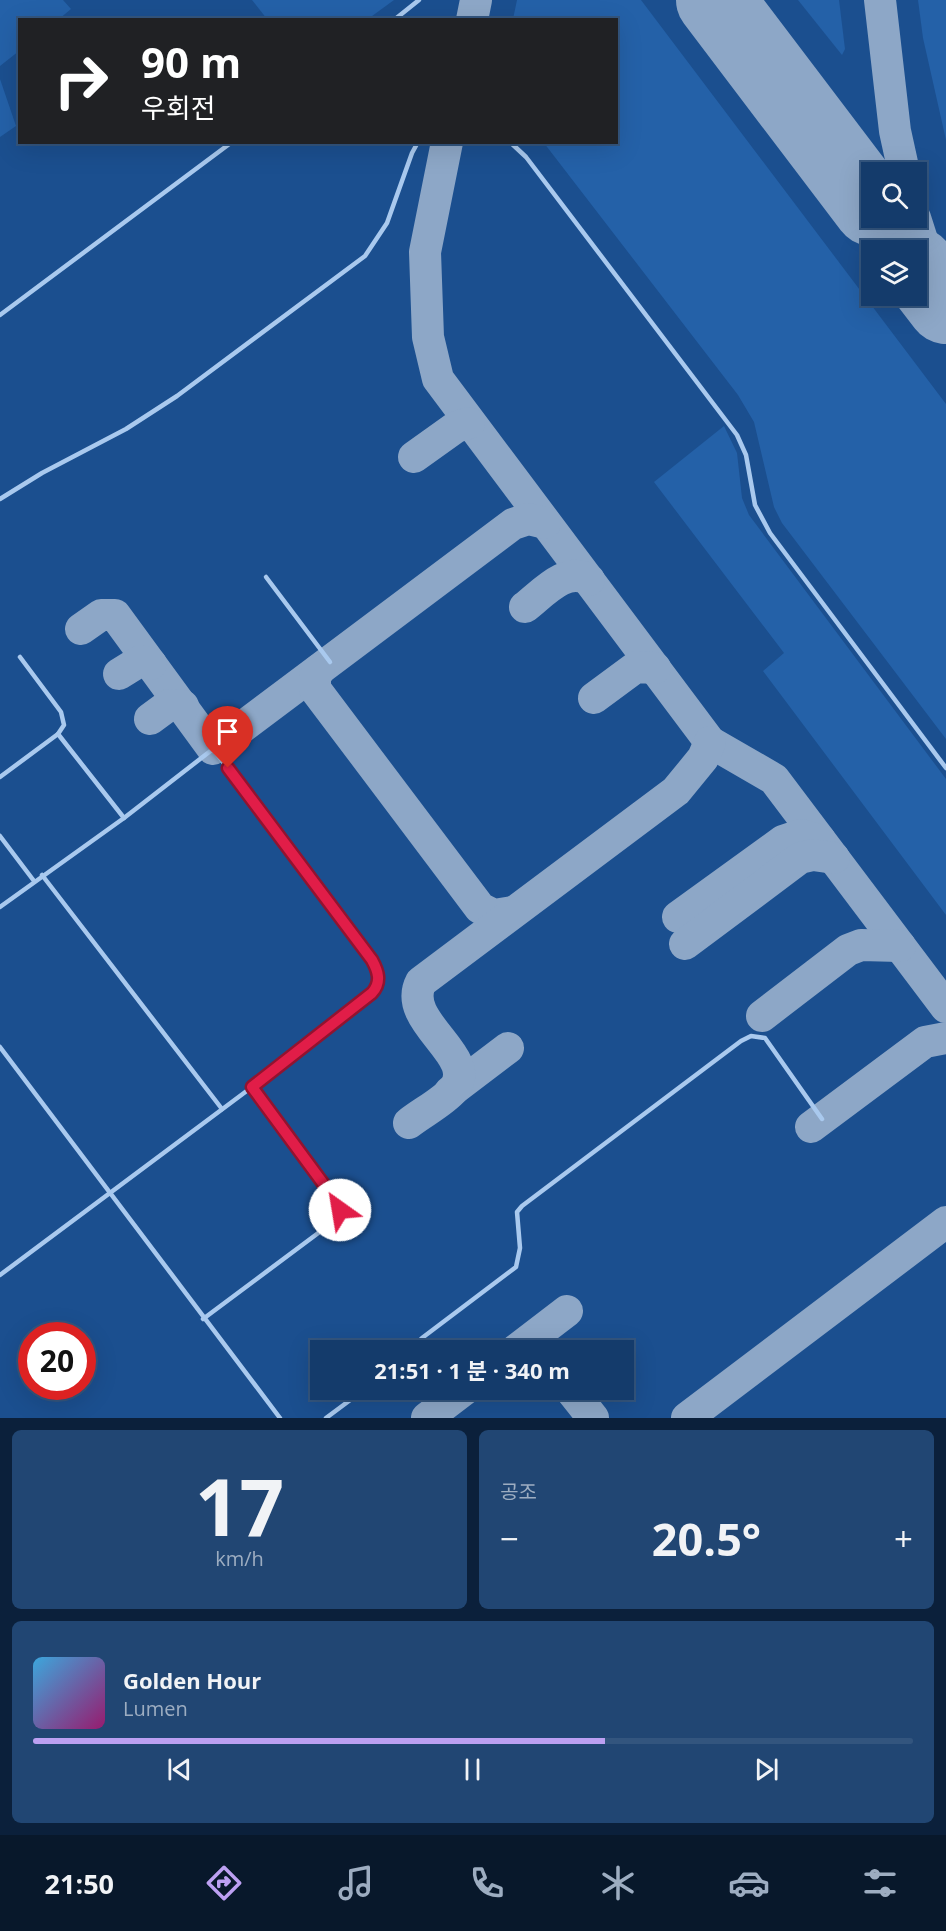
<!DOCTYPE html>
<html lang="ko">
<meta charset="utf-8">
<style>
body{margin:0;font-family:"Open Sans","Noto Sans KR",sans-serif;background:#214673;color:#f1f3f6;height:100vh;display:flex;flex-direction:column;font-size:22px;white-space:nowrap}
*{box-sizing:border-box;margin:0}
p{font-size:20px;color:#9dadc1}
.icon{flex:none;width:33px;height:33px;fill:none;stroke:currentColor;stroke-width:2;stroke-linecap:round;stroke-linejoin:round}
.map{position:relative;height:1418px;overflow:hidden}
.side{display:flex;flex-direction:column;gap:12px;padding:12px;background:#0b203b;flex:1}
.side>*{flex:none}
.top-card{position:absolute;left:18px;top:18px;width:600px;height:126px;border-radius:0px;box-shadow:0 6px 24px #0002,0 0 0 2px #33557e;background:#202124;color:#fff;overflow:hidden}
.tools{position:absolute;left:861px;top:162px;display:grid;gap:12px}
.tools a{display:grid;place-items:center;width:66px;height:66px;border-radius:0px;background:#143b6b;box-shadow:0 6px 24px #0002,0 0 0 2px #33557e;font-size:30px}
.speed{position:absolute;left:18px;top:1322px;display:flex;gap:12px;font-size:30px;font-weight:700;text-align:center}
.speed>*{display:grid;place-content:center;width:78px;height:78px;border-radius:50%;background:#143b6b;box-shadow:0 6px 24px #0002,0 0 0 2px #33557e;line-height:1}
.speed .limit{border:9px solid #d22;background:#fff;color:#111}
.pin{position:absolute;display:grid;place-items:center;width:51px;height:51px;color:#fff;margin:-62px -26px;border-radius:50% 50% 50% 0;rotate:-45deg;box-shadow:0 0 6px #0007}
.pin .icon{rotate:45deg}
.me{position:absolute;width:66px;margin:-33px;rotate:328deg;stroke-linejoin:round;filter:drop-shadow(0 0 4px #0008)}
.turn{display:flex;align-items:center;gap:21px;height:126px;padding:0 24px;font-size:27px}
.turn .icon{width:78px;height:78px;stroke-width:2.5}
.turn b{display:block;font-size:42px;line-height:51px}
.big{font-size:45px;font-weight:700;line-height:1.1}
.side .widget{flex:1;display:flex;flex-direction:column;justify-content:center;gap:9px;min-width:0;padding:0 21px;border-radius:9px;background:#214673}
.side .dial{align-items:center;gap:0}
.dial b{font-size:78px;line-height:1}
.song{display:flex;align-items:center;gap:18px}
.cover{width:72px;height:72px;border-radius:9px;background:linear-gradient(135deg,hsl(200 70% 55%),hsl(320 70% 35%))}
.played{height:6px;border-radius:3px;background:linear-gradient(90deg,#bca0f2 65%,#33557e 65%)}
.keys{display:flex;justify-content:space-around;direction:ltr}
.heat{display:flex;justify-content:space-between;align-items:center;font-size:33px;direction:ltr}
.side .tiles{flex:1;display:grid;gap:12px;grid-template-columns:1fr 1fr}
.widget:last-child{grid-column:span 2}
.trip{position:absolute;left:310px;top:1340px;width:324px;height:60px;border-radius:0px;background:#143b6b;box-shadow:0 6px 24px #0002,0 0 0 2px #33557e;font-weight:700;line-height:60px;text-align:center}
.tabs{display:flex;height:96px;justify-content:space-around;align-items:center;background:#08182b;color:#9dadc1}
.tabs .icon{width:42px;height:42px}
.tabs .active{color:#bca0f2}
.tabs b{font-size:27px;color:#f1f3f6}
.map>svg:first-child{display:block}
</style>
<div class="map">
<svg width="946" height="1418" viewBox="0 0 946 1418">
<rect width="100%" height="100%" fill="#1b4f8f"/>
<g fill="#2461a8">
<path d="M 0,0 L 63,0 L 71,9 L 59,19 L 20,20 L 19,51 L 0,66 Z"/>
<path d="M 252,0 L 394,0 L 368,19 L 267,19 Z"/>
<path d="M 517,0 L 641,0 L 946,404 L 946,739 L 782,523 L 774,507 L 754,422 L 738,395 L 544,143 L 616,142 L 616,20 L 513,19 Z"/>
<path d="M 798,0 L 839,0 L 845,49 L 842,55 Z"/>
<path d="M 918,0 L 946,0 L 946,140 L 923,38 Z"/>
<path d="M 0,79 L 16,126 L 0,137 Z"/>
<path d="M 724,426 L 737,453 L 742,498 L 749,515 L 946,779 L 946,915 L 763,671 L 784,653 L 654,482 Z"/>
</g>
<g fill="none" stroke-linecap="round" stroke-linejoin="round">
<g stroke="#8da7c7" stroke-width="32">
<path d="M 880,0 L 895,131 L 904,172"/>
<path d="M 472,20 L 476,0"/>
<path d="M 447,142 L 425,252 L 428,337 L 438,379 L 710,742 L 774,779 L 946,1007"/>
<path d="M 915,218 L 941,299"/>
<path d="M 414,457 L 456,427 L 469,423"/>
<path d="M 525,607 C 542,594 567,565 589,580"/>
<path d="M 81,629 L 101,615 L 115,615 L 213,749 L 513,524 L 528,519 L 545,523"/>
<path d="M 319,670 L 315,677 L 315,689 L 480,908 L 494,915 L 513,912"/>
<path d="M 119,674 L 140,661 L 151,664"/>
<path d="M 594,698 L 636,667 L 655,668"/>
<path d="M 150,719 L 169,705 L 183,706"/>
<path d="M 678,917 L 783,841 L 801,835 L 820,840"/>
<path d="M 685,944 L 800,858 L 813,855 L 834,858"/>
<path d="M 762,1016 L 848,950 L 861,945 L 900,946"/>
<path d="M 450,1092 L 508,1048"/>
<path d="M 409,1123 C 423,1112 443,1102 454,1089 C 480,1056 400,1022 421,982 L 676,791 L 703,758 L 710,742"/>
<path d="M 811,1127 L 925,1042 L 946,1038"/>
<path d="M 516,1350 L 567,1311"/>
<path d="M 570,1389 L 593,1418"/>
<path d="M 427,1418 L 465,1389"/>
<path d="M 687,1418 L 946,1222"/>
</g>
<g stroke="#8da7c7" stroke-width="78">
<path d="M 715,0 L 872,207"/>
<path d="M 916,266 L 946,305"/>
</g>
<g stroke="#a9c9ee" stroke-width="4.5">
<path d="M 394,20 L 419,0"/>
<path d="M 510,142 L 526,157 L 737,435 L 746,455 L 755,505 L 770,533 L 946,768"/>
<path d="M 0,315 L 232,142"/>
<path d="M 0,499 L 42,473 L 126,429 L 177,396 L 365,256 L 387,223 L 412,153 L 418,142"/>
<path d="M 266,577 L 330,662"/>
<path d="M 58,734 L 124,818"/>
<path d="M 0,777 L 58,734 L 64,725 L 61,712 L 20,657"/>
<path d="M 0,836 L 34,881"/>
<path d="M 42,875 L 222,1109"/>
<path d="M 0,907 L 124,818 L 213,749 L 372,960 L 379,981 L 372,993 L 252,1087 L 0,1275"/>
<path d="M 0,1047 L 280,1418"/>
<path d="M 203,1319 L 329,1225 L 340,1211 L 336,1201 L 252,1087"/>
<path d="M 410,1350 L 422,1338 L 516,1267 L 520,1248 L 517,1212 L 522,1206 L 741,1041 L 751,1036 L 765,1038 L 822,1119"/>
<path d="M 326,1418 L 365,1389"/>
</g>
</g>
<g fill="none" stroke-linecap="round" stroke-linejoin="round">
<g stroke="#92132f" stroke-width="15">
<path id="route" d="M 228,768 L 372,960 C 378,971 382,982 372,993 L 252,1087 L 336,1201 L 340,1210"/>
</g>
<use href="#route" stroke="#e11d48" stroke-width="10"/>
</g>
</svg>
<div class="tools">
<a><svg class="icon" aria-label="search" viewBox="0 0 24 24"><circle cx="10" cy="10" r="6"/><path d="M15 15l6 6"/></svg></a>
<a><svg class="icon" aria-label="layers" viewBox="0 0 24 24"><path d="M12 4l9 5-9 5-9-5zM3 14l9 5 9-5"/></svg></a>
</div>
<div class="speed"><div class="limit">20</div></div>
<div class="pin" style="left:228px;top:768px;background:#d93025"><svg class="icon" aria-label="arrive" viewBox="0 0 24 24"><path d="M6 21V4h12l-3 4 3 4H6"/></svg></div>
<svg class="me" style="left:340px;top:1210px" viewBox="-20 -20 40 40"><circle r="19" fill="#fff"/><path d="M0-13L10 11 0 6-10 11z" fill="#e11d48"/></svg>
<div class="trip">21:51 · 1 분 · 340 m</div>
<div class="top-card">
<div class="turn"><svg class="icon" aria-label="right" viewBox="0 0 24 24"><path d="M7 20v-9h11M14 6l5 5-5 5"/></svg><div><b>90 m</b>우회전</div></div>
</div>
</div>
<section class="side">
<div class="tiles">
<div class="widget dial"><b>17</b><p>km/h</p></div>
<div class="widget"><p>공조</p>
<div class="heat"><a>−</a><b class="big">20.5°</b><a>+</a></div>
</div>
<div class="widget">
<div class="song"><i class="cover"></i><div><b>Golden Hour</b><p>Lumen</p></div></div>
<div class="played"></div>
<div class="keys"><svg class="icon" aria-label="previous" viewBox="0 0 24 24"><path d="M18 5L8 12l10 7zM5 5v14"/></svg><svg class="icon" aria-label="pause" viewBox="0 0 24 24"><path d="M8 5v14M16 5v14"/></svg><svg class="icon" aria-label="next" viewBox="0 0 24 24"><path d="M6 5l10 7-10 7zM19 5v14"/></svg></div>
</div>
</div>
</section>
<nav class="tabs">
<b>21:50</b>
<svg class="icon active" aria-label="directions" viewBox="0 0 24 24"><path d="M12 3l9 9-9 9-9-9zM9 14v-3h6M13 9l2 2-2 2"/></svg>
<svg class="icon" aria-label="music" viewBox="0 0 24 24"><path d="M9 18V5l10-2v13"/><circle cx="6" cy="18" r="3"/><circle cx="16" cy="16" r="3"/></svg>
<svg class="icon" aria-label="phone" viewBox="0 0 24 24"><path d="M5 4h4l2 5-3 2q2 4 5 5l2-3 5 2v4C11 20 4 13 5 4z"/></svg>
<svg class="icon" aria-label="climate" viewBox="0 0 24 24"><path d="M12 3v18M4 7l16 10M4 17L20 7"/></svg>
<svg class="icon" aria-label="car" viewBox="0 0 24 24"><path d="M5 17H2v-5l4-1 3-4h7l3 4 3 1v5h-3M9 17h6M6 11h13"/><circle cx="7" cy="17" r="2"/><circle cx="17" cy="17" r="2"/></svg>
<svg class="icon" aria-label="filters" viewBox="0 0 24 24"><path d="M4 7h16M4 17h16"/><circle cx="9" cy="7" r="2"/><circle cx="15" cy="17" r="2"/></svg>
</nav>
